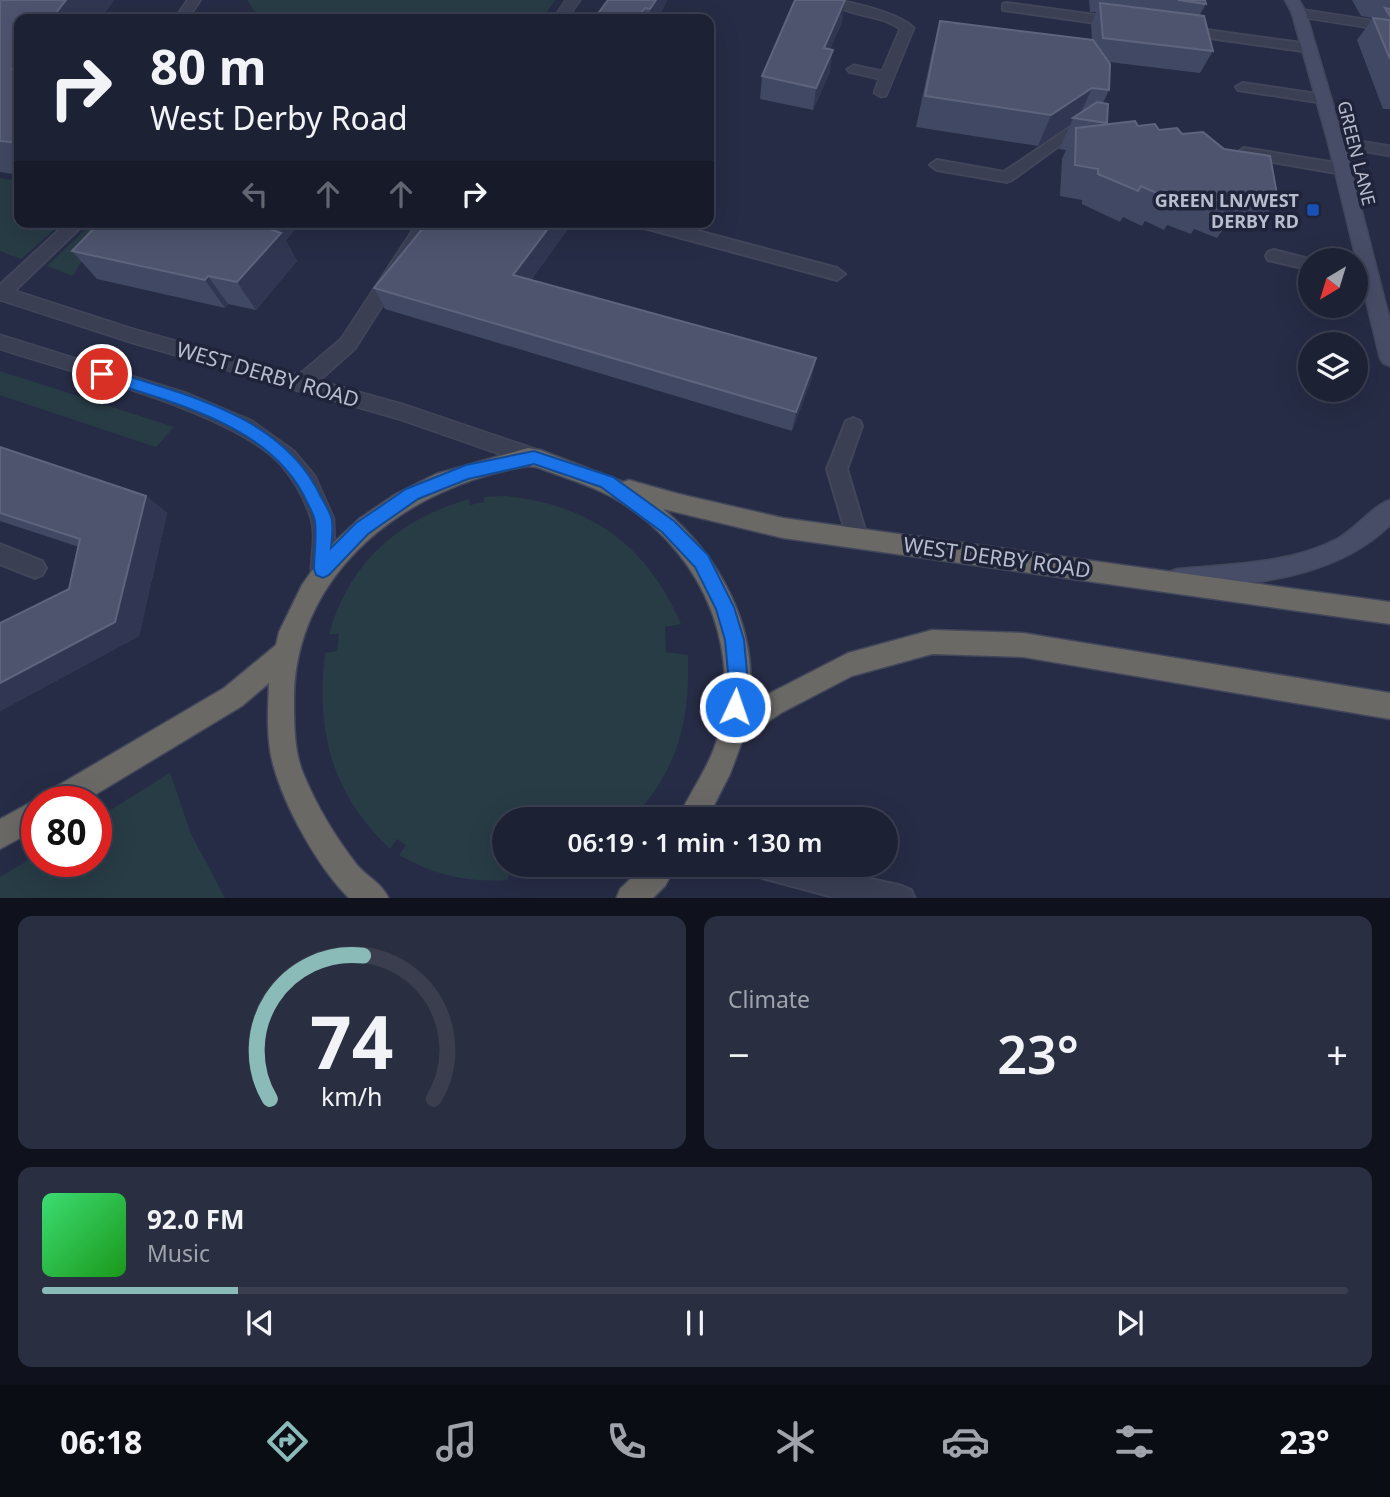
<!DOCTYPE html>
<meta charset="utf-8">
<style>
body{margin:0;font-family:"Noto Sans",sans-serif;background:#292e40;color:#f1f3f6;height:100vh;display:flex;flex-direction:column;font-size:26px;white-space:nowrap}
*{box-sizing:border-box;margin:0}
p{font-size:23px;color:#a0a3ac}
.icon{flex:none;width:38px;height:38px;fill:none;stroke:currentColor;stroke-width:2;stroke-linecap:round;stroke-linejoin:round}
.map{position:relative;height:898px;overflow:hidden}
.details{display:flex;flex-direction:column;gap:18px;padding:18px;background:#0f121d;flex:1}
.details>*{flex:none}
.guide{position:absolute;left:14px;top:14px;width:700px;height:214px;border-radius:14px;box-shadow:0 7px 28px #0002,0 0 0 2px #3a3e4f;background:#1c2134;color:#f1f3f6;overflow:hidden}
.needle{width:46px;rotate:218deg}
.buttons{position:absolute;left:1298px;top:248px;display:grid;gap:14px}
.buttons a{display:grid;place-items:center;width:70px;height:70px;border-radius:50%;background:#1c2134;box-shadow:0 7px 28px #0002,0 0 0 2px #3a3e4f;font-size:35px}
.speed{position:absolute;left:21px;top:786px;display:flex;gap:14px;font-size:35px;font-weight:700;text-align:center}
.speed>*{display:grid;place-content:center;width:91px;height:91px;border-radius:50%;background:#1c2134;box-shadow:0 7px 28px #0002,0 0 0 2px #3a3e4f;line-height:1}
.speed .limit{border:10px solid #d22;background:#fff;color:#111}
.pin{position:absolute;display:grid;place-items:center;width:60px;height:60px;color:#fff;margin:-30px;border:4px solid #fff;border-radius:50%;box-shadow:0 2px 7px #0007}
.me{position:absolute;width:77px;margin:-38px;rotate:3deg;stroke-linejoin:round;filter:drop-shadow(0 0 5px #0008)}
.turn{display:flex;align-items:center;gap:24px;height:147px;padding:0 21px;font-size:32px}
.turn .icon{width:91px;height:91px;stroke-width:2.5}
.turn b{display:block;font-size:49px;line-height:60px}
.lanes{display:flex;align-items:center;height:66px;padding:0 21px;background:#0003;justify-content:center;gap:35px;direction:ltr}
.lanes .off{opacity:.35}
.big{font-size:52px;font-weight:600;line-height:1.1}
.details .widget{flex:1;display:flex;flex-direction:column;justify-content:center;gap:10px;min-width:0;padding:0 24px;border-radius:14px;background:#292e40}
.details .dial{align-items:center;gap:0}
.dial svg{height:182px;overflow:visible;fill:none;stroke:#3a3e4f;stroke-width:7;stroke-linecap:round;text-anchor:middle}
.dial text{fill:#f1f3f6;stroke:none}
.song{display:flex;align-items:center;gap:21px}
.cover{width:84px;height:84px;border-radius:10px;background:linear-gradient(135deg,hsl(140 70% 55%),hsl(120 70% 35%))}
.played{height:7px;border-radius:4px;background:linear-gradient(90deg,#8bbbb9 15%,#3a3e4f 15%)}
.keys{display:flex;justify-content:space-around;direction:ltr}
.heat{display:flex;justify-content:space-between;align-items:center;font-size:38px;direction:ltr}
.details .tiles{flex:1;display:grid;gap:18px;grid-template-columns:1fr 1fr}
.widget:last-child{grid-column:span 2}
.trip{position:absolute;left:492px;top:807px;width:406px;height:70px;border-radius:35px;background:#1c2134;box-shadow:0 7px 28px #0002,0 0 0 2px #3a3e4f;font-weight:600;line-height:70px;text-align:center}
.tabs{display:flex;height:112px;justify-content:space-around;align-items:center;background:#0b0d15;color:#a0a3ac}
.tabs .icon{width:49px;height:49px}
.tabs .current{color:#8bbbb9}
.tabs b{font-size:32px;color:#f1f3f6}
.map>svg:first-child{display:block}
</style>
<div class="map">
<svg width="1390" height="899" viewBox="0 0 1390 899">
<rect width="100%" height="100%" fill="#262c45"/>
<g fill="#283c46">
<path d="M 247,0 L 555,0 L 542,19 L 248,19 L 255,12 Z"/>
<path d="M 0,178 L 19,181 L 19,222 L 63,222 L 21,259 L 0,251 Z"/>
<path d="M 93,222 L 153,222 L 102,226 L 73,276 L 47,266 Z"/>
<path d="M 0,371 L 174,427 L 156,447 L 0,395 Z"/>
<path d="M 505,496 C 591,505 647,545 681,624 L 665,627 L 666,652 L 688,655 C 690,722 678,769 632,819 L 504,819 L 504,864 L 566,865 L 528,878 L 521,871 L 509,874 L 508,880 C 468,883 434,875 399,855 L 406,845 L 397,839 L 390,849 C 331,793 316,731 325,653 L 337,651 L 339,634 L 329,634 C 350,562 397,520 469,499 L 470,505 L 484,502 L 484,497 Z"/>
<path d="M 170,773 L 191,834 L 225,898 L 0,898 L 0,877 L 37,855 L 37,861 L 96,861 L 96,819 Z"/>
</g>
<g fill="none" stroke-linecap="round" stroke-linejoin="round">
<g stroke="#41465a" stroke-width="4">
<g id="service">
<path d="M 188,0 L 200,0 L 187,19 L 175,19 Z"/>
<path d="M 1007,3 L 1117,18 L 1123,22 L 1117,26 L 1003,10 L 1003,4 Z"/>
<path d="M 1185,27 L 1309,44 L 1315,48 L 1309,52 L 1181,34 L 1181,28 Z"/>
<path d="M 1243,83 L 1324,95 L 1331,99 L 1324,103 L 1238,90 L 1236,87 Z"/>
<path d="M 1079,121 L 1093,127 L 1091,130 L 1081,130 L 1012,180 L 1007,182 L 937,170 L 930,165 L 937,160 L 1004,172 Z"/>
<path d="M 1244,148 L 1342,164 L 1349,169 L 1342,174 L 1239,156 L 1237,153 Z"/>
<path d="M 68,222 L 86,222 L 7,298 L 0,300 L 0,285 Z"/>
<path d="M 635,222 L 664,222 L 837,268 L 845,274 L 837,280 L 637,226 Z"/>
<path d="M 1274,250 L 1317,261 L 1311,261 L 1311,270 L 1268,260 L 1266,256 L 1268,252 Z"/>
<path d="M 853,418 L 860,421 L 862,426 L 847,469 L 867,537 L 864,544 L 857,546 L 850,544 L 847,537 L 827,469 L 846,421 Z"/>
<path d="M 0,544 L 42,561 L 46,568 L 42,575 L 35,578 L 0,564 Z"/>
<path d="M 746,864 L 805,864 L 902,886 L 911,890 L 915,899 L 840,899 L 759,877 L 750,873 Z"/>
</g>
</g>
<g stroke="#41465a" stroke-width="3">
<g id="minor">
<path d="M 566,0 L 580,0 L 567,19 L 553,19 Z"/>
<path d="M 830,0 C 849,0 901,14 914,28 L 886,96 L 881,97 L 874,93 L 879,79 L 849,72 L 847,69 L 854,65 L 882,71 L 900,29 C 879,13 849,19 830,0 Z"/>
<path d="M 1299,9 L 1390,23 L 1390,31 L 1294,16 L 1292,13 Z"/>
<path d="M 1336,137 L 1390,146 L 1390,156 L 1330,145 L 1328,142 Z"/>
<path d="M 418,222 L 435,222 L 355,349 L 309,390 L 302,392 L 295,390 L 292,384 L 295,378 L 341,339 Z"/>
</g>
</g>
<g stroke="#41465a" stroke-width="3">
<g id="tertiary">
<path d="M 0,286 L 133,329 L 402,404 L 541,451 L 545,457 L 541,463 L 534,466 L 402,420 L 133,343 L 0,300 Z"/>
<path d="M 0,335 L 186,393 L 252,421 L 294,451 L 315,476 L 334,519 L 335,569 L 331,577 L 323,580 L 315,577 L 311,569 C 312,553 316,530 310,516 C 304,497 294,480 281,465 C 232,411 72,373 0,349 Z"/>
</g>
</g>
<g stroke="#41465a" stroke-width="3">
<g id="secondary">
<path d="M 1285,0 L 1299,0 L 1306,13 L 1344,142 L 1390,321 L 1390,366 L 1383,363 L 1380,358 L 1328,142 L 1292,13 Z"/>
<path d="M 1390,500 L 1390,525 C 1334,580 1251,583 1177,591 L 1169,588 L 1165,580 L 1169,572 L 1177,569 C 1229,564 1290,564 1337,539 C 1356,529 1371,507 1390,500 Z"/>
</g>
</g>
<g stroke="#42475b" stroke-width="3">
<g id="trunk">
<path d="M 528,448 L 540,450 L 623,482 L 629,480 L 679,494 L 783,518 L 1390,602 L 1390,624 L 783,538 L 663,509 C 720,556 759,629 749,704 L 848,653 L 932,630 L 1023,633 L 1390,693 L 1390,719 L 1023,657 L 932,654 L 852,676 L 781,713 L 743,739 L 730,774 L 707,819 L 678,819 C 691,789 712,764 719,732 C 742,637 695,544 612,497 C 588,484 562,477 537,467 L 528,466 C 409,485 294,571 294,700 C 294,724 294,751 303,773 C 316,805 336,838 357,865 C 367,877 383,884 389,899 L 350,899 C 318,868 284,806 273,764 C 266,738 268,709 269,683 L 242,706 L 83,802 L 44,802 L 47,792 L 224,688 L 276,645 L 279,632 L 302,585 L 327,549 L 359,519 L 396,494 L 436,474 Z"/>
<path d="M 37,799 L 42,802 L 37,802 L 37,829 L 0,849 L 0,819 Z"/>
<path d="M 646,864 L 677,864 L 665,886 L 652,899 L 616,899 L 620,889 Z"/>
</g>
</g>
<use href="#service" fill="#3b3f54" fill-rule="evenodd"/>
<use href="#minor" fill="#3b3f54" fill-rule="evenodd"/>
<use href="#tertiary" fill="#3b3f54" fill-rule="evenodd"/>
<use href="#secondary" fill="#484d67" fill-rule="evenodd"/>
<use href="#trunk" fill="#6a6966" fill-rule="evenodd"/>
</g>
<g fill="#414863">
<path d="M 0,0 L 114,0 L 100,19 L 19,19 L 19,175 L 0,172 Z"/>
<path d="M 667,0 L 658,19 L 594,19 Z"/>
<path d="M 1089,0 L 1205,0 L 1206,4 L 1199,16 L 1213,51 L 1200,73 L 1109,62 L 1109,90 L 1103,103 L 1106,124 L 1138,126 L 1182,134 L 1278,200 L 1255,230 L 1226,225 L 1217,238 L 1194,229 L 1191,234 L 1167,225 L 1164,230 L 1145,221 L 1142,226 L 1123,217 L 1120,222 L 1082,204 L 1082,200 L 1060,196 L 1062,159 L 1066,150 L 1059,149 L 1071,123 L 1038,146 L 916,127 L 932,52 L 940,21 L 1092,40 L 1091,25 L 1096,12 L 1090,12 Z"/>
<path d="M 1352,0 L 1390,0 L 1390,109 L 1383,109 L 1357,40 L 1373,18 L 1361,16 Z"/>
<path d="M 842,22 L 830,49 L 830,72 L 813,110 L 760,99 L 762,76 Z"/>
<path d="M 428,222 L 573,222 L 531,280 L 812,378 L 792,431 L 385,309 L 374,288 Z"/>
<path d="M 286,241 L 297,261 L 256,310 L 228,304 L 225,308 L 97,279 L 72,251 Z"/>
<path d="M 0,447 L 146,496 L 167,513 L 139,636 L 0,711 L 0,623 L 69,589 L 79,547 L 0,521 Z"/>
</g>
<g fill="#313752">
<path d="M 66,0 L 114,0 L 100,19 L 51,19 Z"/>
<path d="M 656,0 L 667,0 L 658,19 L 650,19 L 650,9 Z"/>
<path d="M 845,0 L 842,22 L 821,70 L 824,48 Z"/>
<path d="M 645,8 L 645,19 L 637,19 Z"/>
<path d="M 833,50 L 830,72 L 813,110 L 816,88 Z"/>
<path d="M 19,60 L 19,79 L 12,69 Z"/>
<path d="M 1092,88 L 1078,119 L 1073,118 L 1071,123 L 1038,146 L 1051,115 Z"/>
<path d="M 261,222 L 301,222 L 286,241 L 297,261 L 256,310 L 237,282 L 258,225 Z"/>
<path d="M 553,222 L 573,222 L 519,296 L 513,275 Z"/>
<path d="M 208,276 L 228,304 L 225,308 L 205,280 Z"/>
<path d="M 816,358 L 812,378 L 792,431 L 796,412 Z"/>
<path d="M 146,496 L 167,513 L 139,636 L 0,711 L 0,683 Z"/>
</g>
<g fill="#4e546e" stroke="#5e647d" stroke-width="2">
<path d="M 0,0 L 66,0 L 51,19 L 19,19 L 19,60 L 12,69 L 19,70 L 19,143 L 0,141 Z"/>
<path d="M 608,0 L 656,0 L 650,9 L 645,8 L 637,19 L 594,19 Z"/>
<path d="M 795,0 L 845,0 L 824,48 L 833,50 L 816,88 L 762,76 Z"/>
<path d="M 1178,0 L 1205,0 L 1206,4 Z"/>
<path d="M 1100,3 L 1204,16 L 1213,51 L 1103,38 Z"/>
<path d="M 1385,8 L 1390,9 L 1390,16 Z"/>
<path d="M 1373,18 L 1390,20 L 1390,59 Z"/>
<path d="M 940,21 L 1093,40 L 1110,64 L 1109,90 L 1092,88 L 1051,115 L 925,96 Z"/>
<path d="M 1097,102 L 1108,104 L 1107,123 L 1073,118 Z"/>
<path d="M 1135,121 L 1138,126 L 1155,124 L 1159,130 L 1177,128 L 1182,134 L 1203,132 L 1224,149 L 1270,156 L 1278,200 L 1247,195 L 1239,208 L 1214,199 L 1212,203 L 1186,194 L 1184,199 L 1163,190 L 1161,195 L 1141,186 L 1138,191 L 1098,174 L 1098,169 L 1075,165 L 1076,128 Z"/>
<path d="M 100,222 L 154,222 L 166,225 L 168,222 L 261,222 L 258,225 L 281,233 L 237,282 L 208,276 L 205,280 L 72,251 Z"/>
<path d="M 428,222 L 553,222 L 513,275 L 816,358 L 796,412 L 374,288 Z"/>
<path d="M 0,447 L 146,496 L 115,622 L 0,683 L 0,623 L 69,589 L 80,539 L 0,513 Z"/>
</g>
<path fill="#1a73e8" stroke="#114b97" stroke-width="2" d="M 102,368 C 181,394 283,414 321,497 C 325,504 331,513 332,521 C 333,530 332,539 331,548 L 356,523 L 406,489 L 466,465 L 534,451 L 613,477 L 674,521 L 708,555 L 734,607 L 744,640 L 748,683 L 742,714 L 735,717 L 729,714 L 726,707 L 729,683 L 725,640 L 716,609 L 695,567 L 662,532 L 601,487 L 534,464 L 468,479 L 418,499 L 368,534 L 329,575 L 323,578 L 316,575 L 314,569 C 314,554 317,537 315,521 C 314,515 310,508 307,502 C 272,424 171,403 97,378 L 95,374 L 97,370 Z"/>
<rect fill="#1a4fb4" stroke="#1f243a" stroke-width="2.5" x="1306" y="203" width="14" height="14" rx="3.5"/>
<g text-anchor="middle" dominant-baseline="central" stroke-width="7" stroke-linejoin="round" paint-order="stroke">
<g font-size="18" fill="#b8bccd" stroke="#1f243a">
<text transform="translate(1357 153) rotate(76)">GREEN LANE</text>
</g>
<g font-size="18" font-weight="bold" fill="#b8bccd" stroke="#1f243a" text-anchor="end">
<text x="1299" y="200">GREEN LN/WEST<tspan x="1299" dy="21">DERBY RD</tspan></text>
</g>
<g font-size="21" fill="#b8bccd" stroke="#1f243a">
<text transform="translate(268 374) rotate(16)">WEST DERBY ROAD</text>
<text transform="translate(997 557) rotate(8)">WEST DERBY ROAD</text>
</g>
</g>
</svg>
<div class="buttons">
<a><svg class="needle" viewBox="-14 -14 28 28"><path d="M0-13l5 13h-10z" fill="#e53935"/><path d="M0 13l5-13h-10z" fill="#a0a3ac"/></svg></a>
<a><svg class="icon" aria-label="layers" viewBox="0 0 24 24"><path d="M12 4l9 5-9 5-9-5zM3 14l9 5 9-5"/></svg></a>
</div>
<div class="speed"><div class="limit">80</div></div>
<div class="pin" style="left:102px;top:374px;background:#d93025"><svg class="icon" aria-label="arrive" viewBox="0 0 24 24"><path d="M6 21V4h12l-3 4 3 4H6"/></svg></div>
<svg class="me" style="left:735px;top:707px" viewBox="-20 -20 40 40"><circle r="17" fill="#1a73e8" stroke="#fff" stroke-width="3"/><path d="M0-11L8 9 0 5-8 9z" fill="#fff"/></svg>
<div class="trip">06:19 · 1 min · 130 m</div>
<div class="guide">
<div class="turn"><svg class="icon" aria-label="right" viewBox="0 0 24 24"><path d="M7 20v-9h11M14 6l5 5-5 5"/></svg><div><b>80 m</b>West Derby Road</div></div>
<div class="lanes"><svg class="icon off" aria-label="left" viewBox="0 0 24 24"><path d="M17 20v-9H6M10 6l-5 5 5 5"/></svg><svg class="icon off" aria-label="ahead" viewBox="0 0 24 24"><path d="M12 20V5M6 11l6-6 6 6"/></svg><svg class="icon off" aria-label="ahead" viewBox="0 0 24 24"><path d="M12 20V5M6 11l6-6 6 6"/></svg><svg class="icon" aria-label="right" viewBox="0 0 24 24"><path d="M7 20v-9h11M14 6l5 5-5 5"/></svg></div>
</div>
</div>
<section class="details">
<div class="tiles">
<div class="widget dial"><svg viewBox="0 0 100 80">
<path d="M14 69A42 42 0 1 1 86 69"/>
<path d="M14 69A42 42 0 0 1 55 6" stroke="#8bbbb9"/>
<text x="50" y="56" font-size="32" font-weight="700">74</text>
<text x="50" y="72" font-size="11">km/h</text>
</svg></div>
<div class="widget"><p>Climate</p>
<div class="heat"><a>−</a><b class="big">23°</b><a>+</a></div>
</div>
<div class="widget">
<div class="song"><i class="cover"></i><div><b>92.0 FM</b><p>Music</p></div></div>
<div class="played"></div>
<div class="keys"><svg class="icon" aria-label="previous" viewBox="0 0 24 24"><path d="M18 5L8 12l10 7zM5 5v14"/></svg><svg class="icon" aria-label="pause" viewBox="0 0 24 24"><path d="M8 5v14M16 5v14"/></svg><svg class="icon" aria-label="next" viewBox="0 0 24 24"><path d="M6 5l10 7-10 7zM19 5v14"/></svg></div>
</div>
</div>
</section>
<nav class="tabs">
<b>06:18</b>
<svg class="icon current" aria-label="directions" viewBox="0 0 24 24"><path d="M12 3l9 9-9 9-9-9zM9 14v-3h6M13 9l2 2-2 2"/></svg>
<svg class="icon" aria-label="music" viewBox="0 0 24 24"><path d="M9 18V5l10-2v13"/><circle cx="6" cy="18" r="3"/><circle cx="16" cy="16" r="3"/></svg>
<svg class="icon" aria-label="phone" viewBox="0 0 24 24"><path d="M5 4h4l2 5-3 2q2 4 5 5l2-3 5 2v4C11 20 4 13 5 4z"/></svg>
<svg class="icon" aria-label="climate" viewBox="0 0 24 24"><path d="M12 3v18M4 7l16 10M4 17L20 7"/></svg>
<svg class="icon" aria-label="car" viewBox="0 0 24 24"><path d="M5 17H2v-5l4-1 3-4h7l3 4 3 1v5h-3M9 17h6M6 11h13"/><circle cx="7" cy="17" r="2"/><circle cx="17" cy="17" r="2"/></svg>
<svg class="icon" aria-label="filters" viewBox="0 0 24 24"><path d="M4 7h16M4 17h16"/><circle cx="9" cy="7" r="2"/><circle cx="15" cy="17" r="2"/></svg>
<b>23°</b>
</nav>
